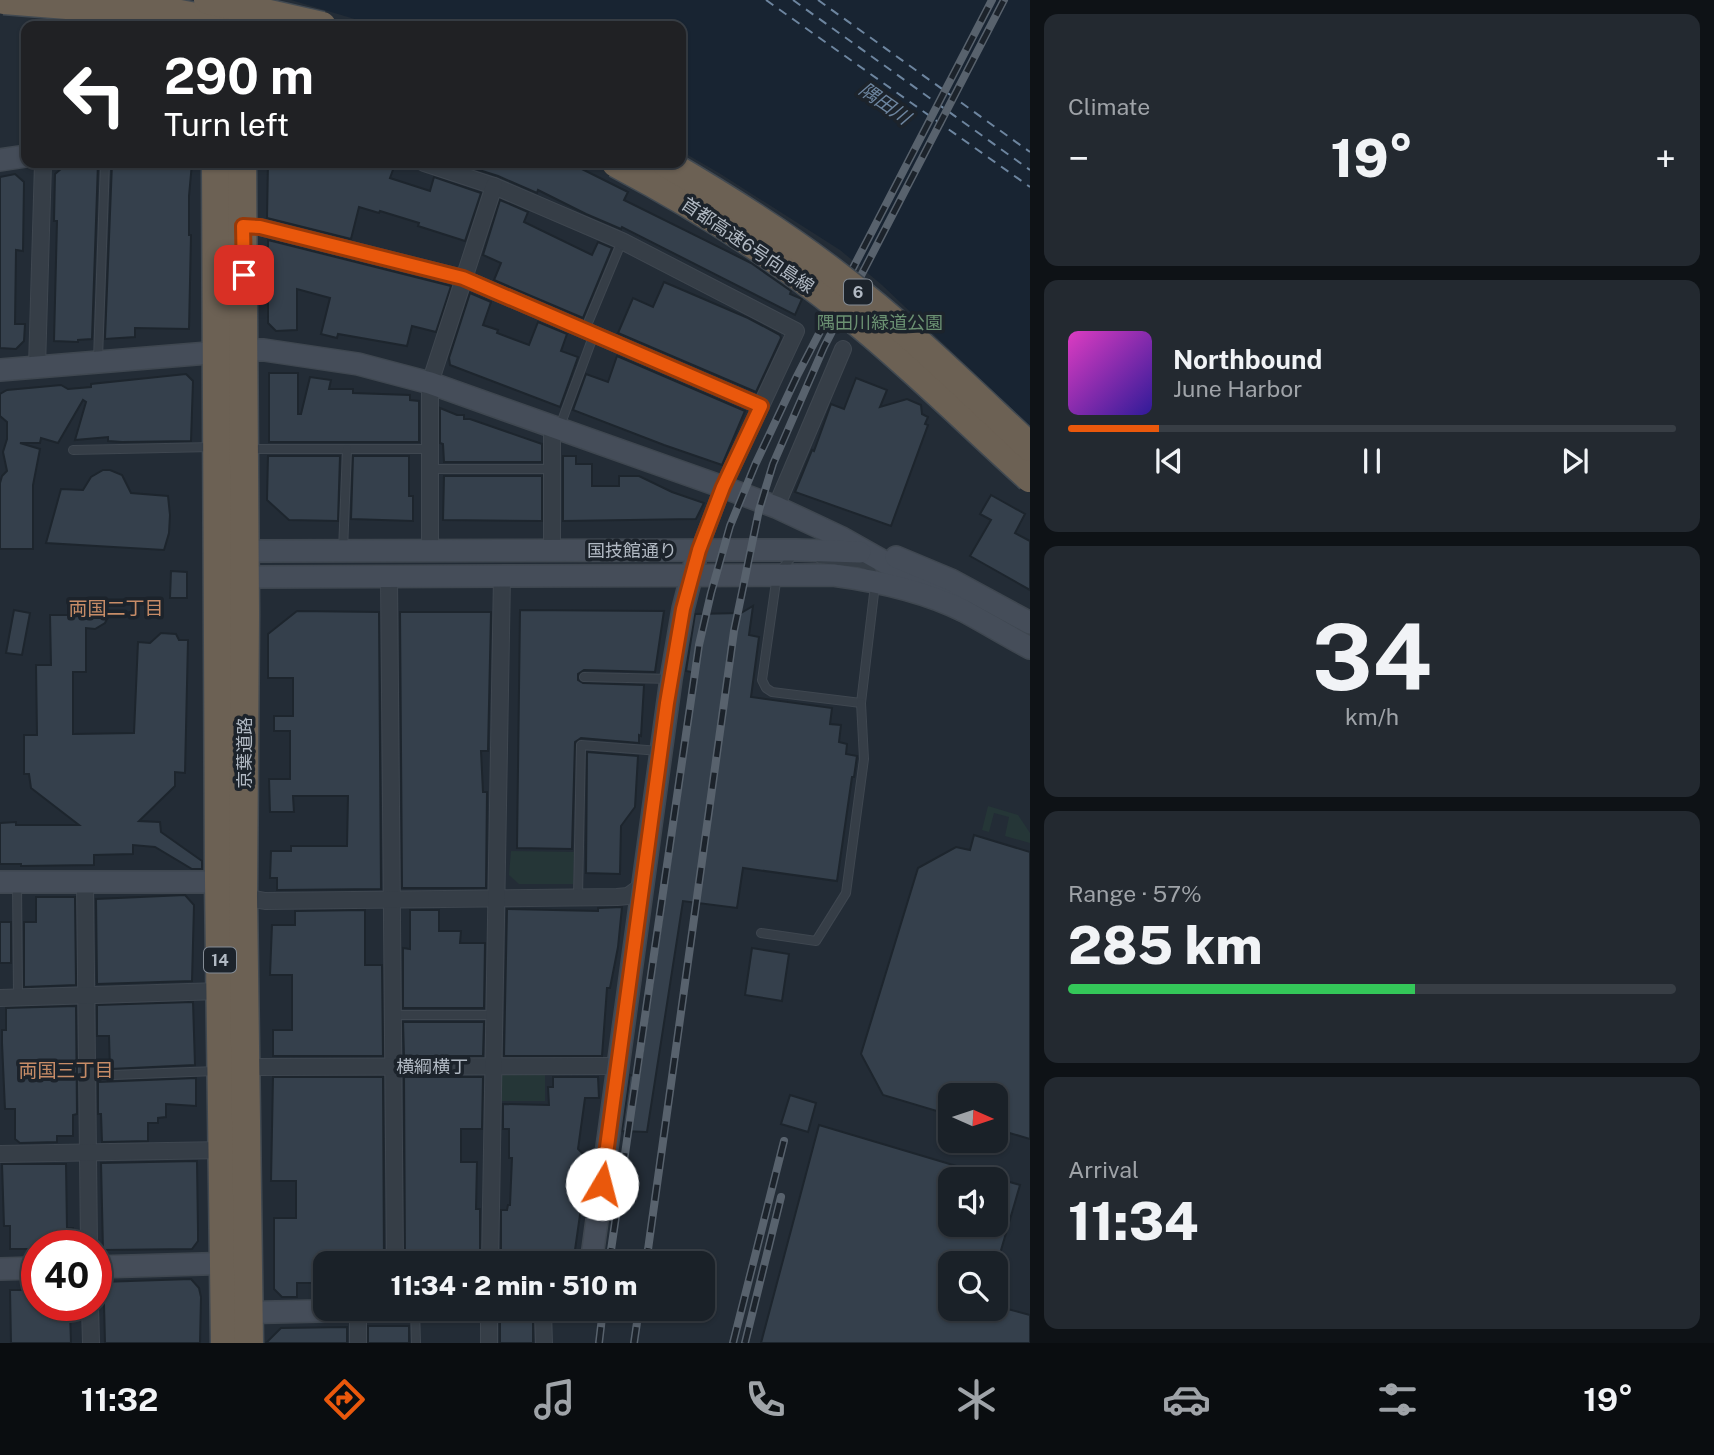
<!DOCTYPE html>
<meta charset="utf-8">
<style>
body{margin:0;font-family:"Public Sans","Noto Sans JP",sans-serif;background:#232930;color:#f1f3f6;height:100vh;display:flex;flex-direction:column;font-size:26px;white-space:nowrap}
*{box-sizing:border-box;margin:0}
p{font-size:23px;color:#9fa3a8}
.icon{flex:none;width:38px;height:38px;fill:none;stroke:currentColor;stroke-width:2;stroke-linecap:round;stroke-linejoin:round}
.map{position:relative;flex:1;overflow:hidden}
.details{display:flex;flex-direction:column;gap:14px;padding:14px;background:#0e1216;width:684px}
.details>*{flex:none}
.top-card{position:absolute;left:21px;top:21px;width:665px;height:147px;border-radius:14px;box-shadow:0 2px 5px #0004,0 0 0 2px #383e45;background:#202124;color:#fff;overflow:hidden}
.needle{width:46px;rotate:93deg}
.buttons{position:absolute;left:938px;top:1083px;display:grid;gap:14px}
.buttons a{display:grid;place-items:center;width:70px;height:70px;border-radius:14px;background:#1a2128;box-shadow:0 2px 5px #0004,0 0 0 2px #383e45;font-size:35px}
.speed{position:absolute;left:21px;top:1230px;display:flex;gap:14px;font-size:35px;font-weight:700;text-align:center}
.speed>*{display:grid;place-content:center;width:91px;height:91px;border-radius:50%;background:#1a2128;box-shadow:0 2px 5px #0004,0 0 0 2px #383e45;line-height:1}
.speed .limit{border:10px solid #d22;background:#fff;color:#111}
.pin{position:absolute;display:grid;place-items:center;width:60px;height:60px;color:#fff;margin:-30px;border-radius:14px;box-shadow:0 4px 10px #0006}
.me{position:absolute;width:77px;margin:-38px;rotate:8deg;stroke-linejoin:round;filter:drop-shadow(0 0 5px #0008)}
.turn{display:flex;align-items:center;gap:24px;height:147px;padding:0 28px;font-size:32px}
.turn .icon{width:91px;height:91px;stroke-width:2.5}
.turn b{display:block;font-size:49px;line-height:60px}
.big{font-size:52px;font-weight:800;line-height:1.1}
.details .card{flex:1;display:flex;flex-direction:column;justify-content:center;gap:10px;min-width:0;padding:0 24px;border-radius:14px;background:#232930}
.details .dial{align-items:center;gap:0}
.dial b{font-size:91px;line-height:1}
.song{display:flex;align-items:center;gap:21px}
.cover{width:84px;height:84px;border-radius:10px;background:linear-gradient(135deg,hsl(310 70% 55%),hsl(250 70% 35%))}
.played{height:7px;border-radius:4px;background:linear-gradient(90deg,#ea580c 15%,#383e45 15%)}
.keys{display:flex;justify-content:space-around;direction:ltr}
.heat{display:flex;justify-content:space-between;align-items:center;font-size:38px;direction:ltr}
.charge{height:10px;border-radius:5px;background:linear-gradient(90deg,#34c759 57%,#383e45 0)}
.trip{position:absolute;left:313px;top:1251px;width:402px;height:70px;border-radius:14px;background:#1a2128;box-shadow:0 2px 5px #0004,0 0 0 2px #383e45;font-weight:800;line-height:70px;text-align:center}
.tab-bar{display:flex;height:112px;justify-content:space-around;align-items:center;background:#0a0d10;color:#9fa3a8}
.tab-bar .icon{width:49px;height:49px}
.tab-bar .on{color:#ea580c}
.tab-bar b{font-size:32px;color:#f1f3f6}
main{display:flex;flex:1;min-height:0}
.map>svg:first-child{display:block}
</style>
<main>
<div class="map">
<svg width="1030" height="1343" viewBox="0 0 1030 1343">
<rect width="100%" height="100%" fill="#232c36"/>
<g fill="#253637">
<path d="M 988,806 L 1018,815 L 1030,833 L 1030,843 L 1005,836 L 1009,817 L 994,813 L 989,832 L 982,830 Z"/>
<path d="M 511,851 L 574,852 L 573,884 L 519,884 L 509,875 Z"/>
<rect x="502" y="1069" width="43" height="32"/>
</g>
<path fill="#182432" d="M 291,0 L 1030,0 L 1030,426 L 882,285 L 840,250 L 719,173 L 681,151 L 681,26 L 378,26 Z"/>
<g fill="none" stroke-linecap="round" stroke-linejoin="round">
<g stroke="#6d859f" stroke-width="2" stroke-dasharray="9 7" stroke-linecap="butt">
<path d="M 766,0 L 1030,187"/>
<path d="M 793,0 L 1030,170"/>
<path d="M 818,0 L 1030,152"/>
</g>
</g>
<g fill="#35404c" stroke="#1d252d" stroke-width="2">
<path d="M 68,163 L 98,163 L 92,339 L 78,340 L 78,342 L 54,341 L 57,221 L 54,221 L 55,174 Z"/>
<path d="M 112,163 L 192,163 L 189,196 L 189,235 L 191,235 L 189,329 L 135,328 L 135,337 L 105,339 Z"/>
<path d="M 268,163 L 380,163 L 394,167 L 390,178 L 430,191 L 434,177 L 481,193 L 465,241 L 418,226 L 419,223 L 380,211 L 379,213 L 359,207 L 351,239 L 267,218 Z"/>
<path d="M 457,163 L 570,163 L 628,192 L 624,200 L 751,263 L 791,291 L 790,294 L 802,299 L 795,315 L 622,227 L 621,229 L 586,214 L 538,190 L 537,193 L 498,176 Z"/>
<path d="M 15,174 L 24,182 L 23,251 L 16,250 L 15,324 L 25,324 L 24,341 L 16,349 L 0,348 L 0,177 Z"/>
<path d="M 500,200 L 528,212 L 524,222 L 592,255 L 598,242 L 612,248 L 583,318 L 494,280 L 501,263 L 483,255 Z"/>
<path d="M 268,240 L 451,286 L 436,332 L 412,326 L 407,346 L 338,334 L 337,338 L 321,334 L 330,298 L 297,289 L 297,330 L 276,331 L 268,323 Z"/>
<path d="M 664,282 L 748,318 L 780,335 L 781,338 L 756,392 L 618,333 L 633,298 L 653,307 Z"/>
<path d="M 470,293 L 491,302 L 483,325 L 498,330 L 497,333 L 529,345 L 538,322 L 567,334 L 561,351 L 578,357 L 560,407 L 450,365 L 449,358 Z"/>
<path d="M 617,356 L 745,411 L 722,465 L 664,445 L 573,410 L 586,374 L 608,382 Z"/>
<path d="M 269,373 L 298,373 L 298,414 L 301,414 L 310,377 L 331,380 L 329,389 L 353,389 L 353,393 L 410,395 L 410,400 L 419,401 L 419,442 L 269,442 Z"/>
<path d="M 186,374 L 193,381 L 191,441 L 122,442 L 108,441 L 108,437 L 75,440 L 86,402 L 83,400 L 58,443 L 41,438 L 40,443 L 20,443 L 40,449 L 33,485 L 33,549 L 0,549 L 0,483 L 2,476 L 7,471 L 3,452 L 7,439 L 7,422 L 0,416 L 0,394 L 7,390 L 61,385 L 68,389 L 91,387 L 91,384 Z"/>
<path d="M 856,378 L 887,390 L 880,407 L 907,399 L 921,405 L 922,414 L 928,417 L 925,424 L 928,425 L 891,526 L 795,492 L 812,450 L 814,451 L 831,404 L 844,409 Z"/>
<path d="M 440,408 L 457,415 L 464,415 L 464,419 L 470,419 L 542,444 L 542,462 L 444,462 L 443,444 L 440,443 Z"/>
<path d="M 268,456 L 340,456 L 338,521 L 289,520 L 267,500 Z"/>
<path d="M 353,456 L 409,456 L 409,496 L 413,496 L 413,521 L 351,519 Z"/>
<path d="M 563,456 L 576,456 L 576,464 L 592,464 L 592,486 L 619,486 L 619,476 L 639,476 L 672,492 L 704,503 L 696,519 L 563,521 Z"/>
<path d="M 103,470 L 110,470 L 122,475 L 131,493 L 168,496 L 170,515 L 169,533 L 164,550 L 46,543 L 61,489 L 83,490 L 91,477 Z"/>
<path d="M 444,476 L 542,476 L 542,521 L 443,520 Z"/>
<path d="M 991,495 L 1025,514 L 1015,533 L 1030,541 L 1030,590 L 970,556 L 991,520 L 980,514 Z"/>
<path d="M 171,571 L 187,572 L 187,598 L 170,598 Z"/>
<path d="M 753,606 L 749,635 L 759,637 L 751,697 L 832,708 L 830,724 L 841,725 L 839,742 L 847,744 L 846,754 L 857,756 L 854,777 L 852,777 L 837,881 L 743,868 L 737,908 L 683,901 L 647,1132 L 622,1131 L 630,1075 L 639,1077 L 697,673 L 686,671 L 695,614 L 741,613 Z"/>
<path d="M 75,607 L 103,608 L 108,617 L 105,623 L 95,629 L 86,628 L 86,672 L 73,672 L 73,734 L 134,733 L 138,642 L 150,643 L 161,633 L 176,634 L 179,640 L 188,640 L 185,773 L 175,772 L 175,786 L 139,821 L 160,822 L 161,832 L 202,861 L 202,869 L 192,869 L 155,847 L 133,845 L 133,854 L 94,855 L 94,865 L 21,866 L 21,864 L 0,864 L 0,823 L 16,822 L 16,825 L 79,825 L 31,788 L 29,774 L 24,774 L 24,735 L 37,735 L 36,665 L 51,665 L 50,615 L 68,615 Z"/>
<path d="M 14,610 L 30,613 L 22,655 L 6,653 Z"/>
<path d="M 520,610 L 664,611 L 655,672 L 584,670 L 578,674 L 578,680 L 583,683 L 644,685 L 641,736 L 639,735 L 639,743 L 581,738 L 575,742 L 572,849 L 517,848 Z"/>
<path d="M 297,611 L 379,612 L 381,889 L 277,890 L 277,878 L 270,878 L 271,851 L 291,851 L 291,846 L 347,846 L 348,796 L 293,796 L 294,812 L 270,812 L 269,779 L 290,779 L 290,731 L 274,731 L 274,716 L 293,716 L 293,678 L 268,678 L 268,634 Z"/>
<path d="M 400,612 L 491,612 L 488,751 L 481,751 L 483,792 L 487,792 L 486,888 L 402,888 Z"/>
<path d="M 587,752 L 638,756 L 635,807 L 621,826 L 620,874 L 586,873 Z"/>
<path d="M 974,835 L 1030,852 L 1030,1139 L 996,1129 L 996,1096 L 950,1096 L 950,1115 L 883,1095 L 861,1054 L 918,868 L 956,847 L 970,850 Z"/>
<path d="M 185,895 L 194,905 L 192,981 L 97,984 L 96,899 Z"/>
<path d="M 36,897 L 75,897 L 76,985 L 24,987 L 24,922 L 36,922 Z"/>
<path d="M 622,907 L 618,947 L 610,988 L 607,988 L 602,1056 L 504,1056 L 507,909 L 598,911 L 598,908 Z"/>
<path d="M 365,910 L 365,965 L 382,965 L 383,1056 L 273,1056 L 273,1030 L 292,1030 L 292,975 L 270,975 L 272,925 L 295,925 L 295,911 Z"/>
<path d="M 410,910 L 439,910 L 439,931 L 461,931 L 460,943 L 485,943 L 484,1008 L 403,1008 L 403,948 L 410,949 Z"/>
<rect x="0" y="922" width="11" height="41"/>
<path d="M 752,948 L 789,954 L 782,1001 L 745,995 Z"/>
<path d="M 193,1002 L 195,1065 L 110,1069 L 109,1036 L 97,1036 L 97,1005 Z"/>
<path d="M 76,1006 L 77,1114 L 73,1115 L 73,1136 L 57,1136 L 57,1142 L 20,1143 L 15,1139 L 15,1109 L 5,1109 L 2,1043 L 2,1030 L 6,1030 L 6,1008 Z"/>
<path d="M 403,1022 L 484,1022 L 483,1056 L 404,1056 Z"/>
<path d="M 273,1077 L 383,1077 L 384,1264 L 326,1264 L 326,1283 L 297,1283 L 297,1297 L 282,1297 L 274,1289 L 274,1218 L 296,1218 L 296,1181 L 271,1181 Z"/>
<path d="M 404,1077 L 483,1077 L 482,1129 L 461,1129 L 461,1162 L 477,1162 L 476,1209 L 480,1209 L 480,1264 L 405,1264 Z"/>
<path d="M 553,1077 L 598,1077 L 599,1098 L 585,1098 L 578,1149 L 588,1159 L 573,1264 L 501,1264 L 501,1210 L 507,1210 L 508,1205 L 510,1205 L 512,1158 L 509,1158 L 509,1129 L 503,1129 L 503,1104 L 549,1105 L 548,1087 L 553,1087 Z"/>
<path d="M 196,1078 L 196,1106 L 166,1104 L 166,1117 L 158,1118 L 158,1123 L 148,1123 L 148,1141 L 102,1142 L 101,1114 L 98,1114 L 98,1082 Z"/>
<path d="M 790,1095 L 816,1103 L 808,1132 L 781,1124 Z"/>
<path d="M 819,1125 L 990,1176 L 990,1180 L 950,1180 L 950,1225 L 996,1225 L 996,1178 L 1020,1185 L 997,1264 L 950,1264 L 950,1309 L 996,1309 L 996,1306 L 1030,1315 L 1030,1343 L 761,1343 Z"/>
<path d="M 197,1161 L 198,1231 L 198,1241 L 192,1249 L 103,1250 L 101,1163 Z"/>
<path d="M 2,1164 L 66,1164 L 67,1228 L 73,1228 L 74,1246 L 37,1246 L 37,1249 L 10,1249 L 10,1226 L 4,1226 Z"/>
<path d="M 191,1279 L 199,1288 L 201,1297 L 200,1343 L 105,1343 L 104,1304 L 100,1302 L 100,1282 Z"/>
<path d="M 10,1290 L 37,1290 L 37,1306 L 57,1306 L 58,1311 L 70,1311 L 71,1343 L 11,1343 Z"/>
<path d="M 533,1321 L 533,1343 L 500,1343 L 500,1322 Z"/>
<rect x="368" y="1326" width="41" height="17"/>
<path d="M 347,1327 L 347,1343 L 266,1343 L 281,1328 Z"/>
</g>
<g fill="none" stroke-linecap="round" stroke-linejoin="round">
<g stroke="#3f4750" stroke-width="10">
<g id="lane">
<path d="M 585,330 L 622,241"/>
<path d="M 98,359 L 105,163"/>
<path d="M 560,426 L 594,334"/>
<path d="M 247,449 L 430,449"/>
<path d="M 73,450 L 212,447"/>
<path d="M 430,469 L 552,469"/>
<path d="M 343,551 L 347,449"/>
<path d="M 794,554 L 777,575 L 762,680 L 766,688 L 772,692 L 861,703 L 875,585"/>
<path d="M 820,559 L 858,563 L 869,566 L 875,579"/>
<path d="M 584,677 L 671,679"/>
<path d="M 17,882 L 18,997"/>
<path d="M 578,897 L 581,745 L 660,751"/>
<path d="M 761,933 L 816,941 L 846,893 L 864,759 L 861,703"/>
<path d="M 393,1015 L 495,1015"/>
<path d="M 87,1076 L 216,1071"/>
<path d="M 415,1309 L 416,1343"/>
</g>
</g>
<g stroke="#3f4750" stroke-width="18">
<g id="street">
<path d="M 424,163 L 494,186 L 622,241 L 796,331 L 723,487 L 699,550"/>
<path d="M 243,226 L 260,227 L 463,278 L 761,406"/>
<path d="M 37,367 L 43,163"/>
<path d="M 776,507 L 843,349"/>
<path d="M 552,550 L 552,426"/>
<path d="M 430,551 L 430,383 L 494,186"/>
<path d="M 389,577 L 395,1264"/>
<path d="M 85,883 L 89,1246"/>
<path d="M 243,897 L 265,901 L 617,897 L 628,896 L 642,886"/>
<path d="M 0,998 L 220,991"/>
<path d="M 245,1067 L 619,1066"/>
<path d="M 0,1154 L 223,1150"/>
<path d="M 490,1264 L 502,576"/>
<path d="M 90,1306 L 91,1343"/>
<path d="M 489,1309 L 489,1343"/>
<path d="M 358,1311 L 358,1343"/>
<path d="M 544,1343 L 543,1312 L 544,1309"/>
</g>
</g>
<g stroke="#3f4750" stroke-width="24">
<g id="secondary">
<path d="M 0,160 L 26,156"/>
<path d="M 0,370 L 245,350 L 264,350 L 358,364 L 430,383 L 723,487 L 776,507 L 840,537 L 950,599 L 962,610"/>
<path d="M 231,551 L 797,550 L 860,552"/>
<path d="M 896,557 L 951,580 L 1030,623"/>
<path d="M 232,577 L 833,575 C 878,581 924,591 964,611 C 986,623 1008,636 1030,648"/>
<path d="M 0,882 L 219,882"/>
<path d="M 591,1264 L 671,679 L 683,609 L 695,562"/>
<path d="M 96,1267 L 238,1263"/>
<path d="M 0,1269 L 37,1268"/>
<path d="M 233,1313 L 404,1309"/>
</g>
</g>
<g stroke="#414951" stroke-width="31">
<g id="highway">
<path d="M 216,163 L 219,882 L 225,1343"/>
<path d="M 242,163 L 245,614 L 243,897 L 249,1343"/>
</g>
</g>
<use href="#lane" stroke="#363e47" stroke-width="8"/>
<use href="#street" stroke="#363e47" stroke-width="16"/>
<use href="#secondary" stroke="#454d59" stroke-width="21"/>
<use href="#highway" stroke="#6c6154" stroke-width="28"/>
<g stroke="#58626d" stroke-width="8">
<g id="rail">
<path d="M 609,1264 L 699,645 L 711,593 L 730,526 L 755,465 L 797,376 L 992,0"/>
<path d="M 646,1264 L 734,631 L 759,510 L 773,464 L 824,347 L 1004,0"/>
<path d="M 599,1343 L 603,1309"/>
<path d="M 634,1343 L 639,1309"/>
<path d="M 733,1343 L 784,1141"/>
<path d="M 745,1343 L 781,1197"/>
</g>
</g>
<use href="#rail" stroke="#1c232b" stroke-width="5" stroke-dasharray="16" stroke-linecap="butt"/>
<g stroke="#414951" stroke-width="31" stroke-linecap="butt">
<g id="highway-bridge">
<path d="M 4,0 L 180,14 L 240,26"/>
<path d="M 208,0 L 322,26"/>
<path d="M 616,163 C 707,211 794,267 872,334 C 926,380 977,430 1030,478"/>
<path d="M 666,163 C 726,198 784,234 839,277 C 906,328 968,389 1030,447"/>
</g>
</g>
<use href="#highway-bridge" stroke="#6c6154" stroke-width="28"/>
</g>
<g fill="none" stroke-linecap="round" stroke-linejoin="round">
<g stroke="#983908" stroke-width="18">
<path id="route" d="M 244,275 L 243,226 L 260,227 L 463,278 L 761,406 L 723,487 L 699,550 L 683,609 L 667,703 L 602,1184"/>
</g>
<use href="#route" stroke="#ea580c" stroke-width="12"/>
</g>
<g text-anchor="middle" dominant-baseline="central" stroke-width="7" stroke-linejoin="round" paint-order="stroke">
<g fill="#1c232b" stroke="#848c95" stroke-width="2">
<rect x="844" y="279.5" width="28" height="25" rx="5"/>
<rect x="204" y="947.5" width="32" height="25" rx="5"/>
</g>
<g font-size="16" font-weight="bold" fill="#b1b9c3">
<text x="858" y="292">6</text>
<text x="220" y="960">14</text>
</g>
<g font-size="18" fill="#b1b9c3" stroke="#1c232b">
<text transform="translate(748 245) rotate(34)">首都高速6号向島線</text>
<text x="632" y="550">国技館通り</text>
<text transform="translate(244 753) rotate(-90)">京葉道路</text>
<text x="432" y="1066">横綱横丁</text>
</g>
<g font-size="18" fill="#6b9172" stroke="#1c232b">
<text x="880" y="322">隅田川緑道公園</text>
</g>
<g font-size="19" font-style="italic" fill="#6d859f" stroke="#1c232b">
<text transform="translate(885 103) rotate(35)">隅田川</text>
</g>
<g font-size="19" fill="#c78c67" stroke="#1c232b">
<text x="116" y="608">両国二丁目</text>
<text x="66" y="1070">両国三丁目</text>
</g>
</g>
</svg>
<div class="buttons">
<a><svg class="needle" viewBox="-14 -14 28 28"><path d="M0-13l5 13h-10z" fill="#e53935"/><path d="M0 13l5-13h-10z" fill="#9fa3a8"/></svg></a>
<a><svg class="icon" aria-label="sound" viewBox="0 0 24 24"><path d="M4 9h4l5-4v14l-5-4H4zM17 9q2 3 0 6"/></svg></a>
<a><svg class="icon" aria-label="search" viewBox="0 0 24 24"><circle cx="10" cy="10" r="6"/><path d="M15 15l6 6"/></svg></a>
</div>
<div class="speed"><div class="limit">40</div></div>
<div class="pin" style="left:244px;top:275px;background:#d93025"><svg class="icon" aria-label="arrive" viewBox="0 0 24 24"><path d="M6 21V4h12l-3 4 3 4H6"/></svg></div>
<svg class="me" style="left:602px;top:1184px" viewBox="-20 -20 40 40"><circle r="19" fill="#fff"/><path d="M0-13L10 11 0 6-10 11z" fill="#ea580c"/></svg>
<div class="trip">11:34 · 2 min · 510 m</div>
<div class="top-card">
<div class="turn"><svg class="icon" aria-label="left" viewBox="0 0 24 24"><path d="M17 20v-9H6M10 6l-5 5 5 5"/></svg><div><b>290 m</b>Turn left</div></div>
</div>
</div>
<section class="details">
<div class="card"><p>Climate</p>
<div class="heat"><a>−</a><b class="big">19°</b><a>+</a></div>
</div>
<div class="card">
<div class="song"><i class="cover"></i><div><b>Northbound</b><p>June Harbor</p></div></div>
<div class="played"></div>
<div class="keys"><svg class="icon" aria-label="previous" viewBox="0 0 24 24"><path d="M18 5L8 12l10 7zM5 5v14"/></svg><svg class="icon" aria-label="pause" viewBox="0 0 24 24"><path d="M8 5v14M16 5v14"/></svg><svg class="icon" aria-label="next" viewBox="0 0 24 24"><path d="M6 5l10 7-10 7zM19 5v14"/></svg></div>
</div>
<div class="card dial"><b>34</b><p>km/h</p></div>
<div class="card"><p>Range · 57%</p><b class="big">285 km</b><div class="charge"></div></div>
<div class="card"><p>Arrival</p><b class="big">11:34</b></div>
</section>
</main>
<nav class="tab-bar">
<b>11:32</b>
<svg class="icon on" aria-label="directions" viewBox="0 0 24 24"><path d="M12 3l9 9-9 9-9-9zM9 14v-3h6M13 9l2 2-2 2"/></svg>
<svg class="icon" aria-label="music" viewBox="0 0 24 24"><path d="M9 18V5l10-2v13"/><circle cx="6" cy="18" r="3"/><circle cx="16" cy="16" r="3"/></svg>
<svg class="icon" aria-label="phone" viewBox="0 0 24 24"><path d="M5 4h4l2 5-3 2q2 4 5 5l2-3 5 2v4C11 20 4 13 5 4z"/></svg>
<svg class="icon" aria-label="climate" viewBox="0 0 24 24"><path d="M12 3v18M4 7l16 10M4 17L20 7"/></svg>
<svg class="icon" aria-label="car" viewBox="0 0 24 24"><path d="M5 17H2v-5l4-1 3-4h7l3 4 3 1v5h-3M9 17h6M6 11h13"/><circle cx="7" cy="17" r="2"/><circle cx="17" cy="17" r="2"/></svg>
<svg class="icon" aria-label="filters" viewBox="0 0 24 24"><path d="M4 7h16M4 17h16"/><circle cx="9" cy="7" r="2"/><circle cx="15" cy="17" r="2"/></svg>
<b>19°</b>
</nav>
